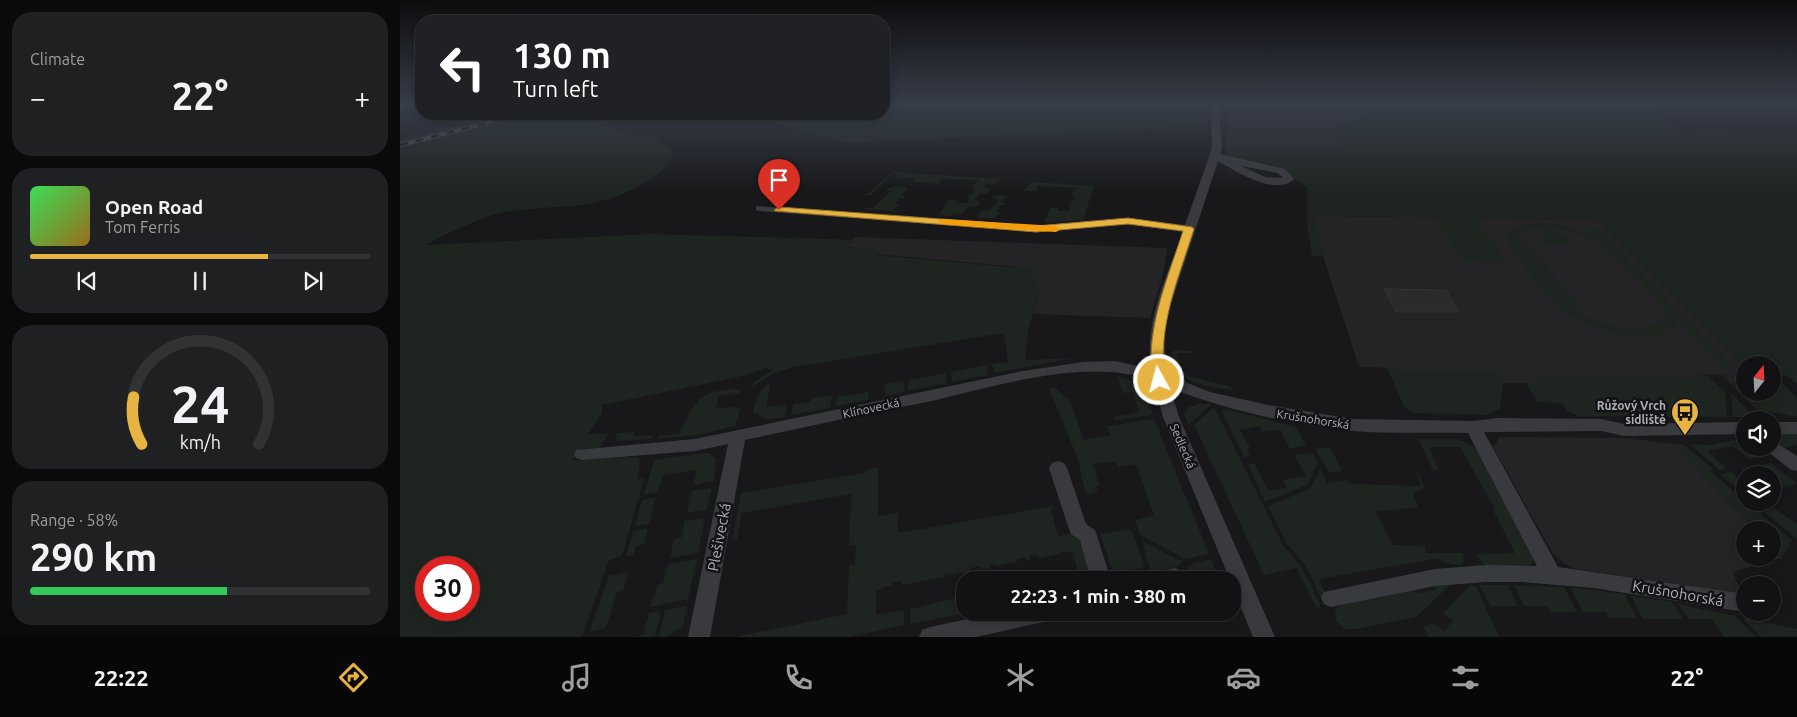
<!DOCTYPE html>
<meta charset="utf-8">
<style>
body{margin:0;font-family:Ubuntu,sans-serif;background:#1f2022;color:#f1f3f6;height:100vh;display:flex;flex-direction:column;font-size:19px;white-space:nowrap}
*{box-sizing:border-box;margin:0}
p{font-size:16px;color:#9c9ea0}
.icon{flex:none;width:28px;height:28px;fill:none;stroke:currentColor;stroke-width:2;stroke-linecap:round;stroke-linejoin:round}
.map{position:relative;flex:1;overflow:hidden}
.side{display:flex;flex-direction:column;gap:12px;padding:12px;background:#0a0a0b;width:400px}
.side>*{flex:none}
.banner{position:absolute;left:15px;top:15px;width:475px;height:105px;border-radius:20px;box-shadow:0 2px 12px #0003,0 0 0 1px #313234;background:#202124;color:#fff;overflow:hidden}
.needle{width:32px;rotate:18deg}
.buttons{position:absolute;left:1336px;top:356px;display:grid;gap:10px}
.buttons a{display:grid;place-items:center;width:45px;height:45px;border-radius:50%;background:#121214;box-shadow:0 2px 12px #0003,0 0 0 1px #313234;font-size:25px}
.speed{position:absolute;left:15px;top:556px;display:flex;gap:10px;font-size:25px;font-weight:700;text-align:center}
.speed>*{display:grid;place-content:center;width:65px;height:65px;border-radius:50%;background:#121214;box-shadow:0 2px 12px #0003,0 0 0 1px #313234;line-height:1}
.speed .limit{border:8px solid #d22;background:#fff;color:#111}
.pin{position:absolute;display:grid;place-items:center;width:42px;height:42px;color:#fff;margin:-51px -21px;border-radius:50% 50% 50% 0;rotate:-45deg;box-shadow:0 0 5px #0007}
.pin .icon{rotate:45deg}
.me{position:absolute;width:55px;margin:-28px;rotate:353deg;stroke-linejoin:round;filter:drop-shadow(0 0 4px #0008)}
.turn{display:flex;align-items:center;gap:18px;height:105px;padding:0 15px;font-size:22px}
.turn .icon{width:65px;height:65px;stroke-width:2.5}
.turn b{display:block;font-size:35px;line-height:42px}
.big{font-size:38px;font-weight:700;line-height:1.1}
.side .card{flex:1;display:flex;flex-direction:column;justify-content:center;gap:8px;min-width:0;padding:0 18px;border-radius:20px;background:#1f2022}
.side .dial{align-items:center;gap:0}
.dial svg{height:130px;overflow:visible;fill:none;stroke:#313234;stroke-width:7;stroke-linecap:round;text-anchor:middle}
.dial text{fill:#f1f3f6;stroke:none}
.song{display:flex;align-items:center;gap:15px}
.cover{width:60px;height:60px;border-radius:8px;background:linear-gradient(135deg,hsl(130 70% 55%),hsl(40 70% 35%))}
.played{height:5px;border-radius:2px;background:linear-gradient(90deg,#e8b441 70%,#313234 70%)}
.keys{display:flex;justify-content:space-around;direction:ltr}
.heat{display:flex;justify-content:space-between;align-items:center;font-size:28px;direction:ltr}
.charge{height:8px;border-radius:4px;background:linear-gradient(90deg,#34c759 58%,#313234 0)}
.trip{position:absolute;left:556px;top:571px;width:285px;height:50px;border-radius:20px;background:#121214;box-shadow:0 2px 12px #0003,0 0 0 1px #313234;font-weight:700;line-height:50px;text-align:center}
.menu{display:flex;height:80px;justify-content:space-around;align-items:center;background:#070708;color:#9c9ea0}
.menu .icon{width:35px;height:35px}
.menu .current{color:#e8b441}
.menu b{font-size:22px;color:#f1f3f6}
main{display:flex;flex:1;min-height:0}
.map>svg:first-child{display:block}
</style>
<main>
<section class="side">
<div class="card"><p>Climate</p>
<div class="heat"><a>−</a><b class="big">22°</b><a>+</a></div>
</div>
<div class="card">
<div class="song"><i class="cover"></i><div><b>Open Road</b><p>Tom Ferris</p></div></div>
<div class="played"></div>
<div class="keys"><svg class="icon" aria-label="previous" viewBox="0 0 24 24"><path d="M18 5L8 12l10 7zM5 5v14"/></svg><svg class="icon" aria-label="pause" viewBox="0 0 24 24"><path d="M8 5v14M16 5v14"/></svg><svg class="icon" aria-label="next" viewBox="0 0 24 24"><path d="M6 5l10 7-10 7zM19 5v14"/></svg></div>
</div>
<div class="card dial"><svg viewBox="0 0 100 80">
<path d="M14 69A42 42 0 1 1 86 69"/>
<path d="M14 69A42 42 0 0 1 9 40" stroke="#e8b441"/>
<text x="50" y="56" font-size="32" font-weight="700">24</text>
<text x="50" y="72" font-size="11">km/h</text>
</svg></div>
<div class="card"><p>Range · 58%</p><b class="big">290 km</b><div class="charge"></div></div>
</section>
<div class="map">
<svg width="1397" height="637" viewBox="0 0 1397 637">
<rect width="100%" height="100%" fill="#18181a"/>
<g fill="#242427">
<path d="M 828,104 L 970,104 L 975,111 L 958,120 L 943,150 L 833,149 L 825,148 L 828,130 Z"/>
<path d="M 102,114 L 133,114 L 0,147 L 0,139 Z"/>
<path d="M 913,216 L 1196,219 L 1345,366 L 1345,375 L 1297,374 L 1300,378 L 1133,377 L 1137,383 L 1103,383 L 1096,371 L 996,371 L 995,368 L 959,367 L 923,256 Z"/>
<path d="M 454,237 L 767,248 L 763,274 L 750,318 L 633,314 L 639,293 L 637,293 L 637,279 L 618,267 L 475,254 L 478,250 L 446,247 Z"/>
<path d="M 1100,437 L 1227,438 L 1273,444 L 1356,530 L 1345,530 L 1345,558 L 1372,558 L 1373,548 L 1382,558 L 1333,572 L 1342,594 L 1175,569 L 1168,566 L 1153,554 L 1093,447 Z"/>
</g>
<g fill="#1e241f" fill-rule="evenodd">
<path d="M 13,104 L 21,104 L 21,114 L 32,114 L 4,121 L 0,116 L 0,108 Z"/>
<path d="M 484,104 L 806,104 L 806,123 L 803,126 L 449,143 L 388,127 L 353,114 L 484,114 Z"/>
<path d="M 970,104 L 1249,104 L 1280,131 L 1397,134 L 1397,384 L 1388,376 L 1375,376 L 1397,398 L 1397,417 L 1356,409 L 1322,375 L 1345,375 L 1345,392 L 1372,392 L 1372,365 L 1345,366 L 1196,219 L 914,216 L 923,256 L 912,256 L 907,225 L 907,187 L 870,164 L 827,158 L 825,148 L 942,150 L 934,128 L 974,112 Z"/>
<path d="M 133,114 L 215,114 L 203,125 L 229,135 L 254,138 L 274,151 C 268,168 256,176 241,185 C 190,214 152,203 100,213 C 86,216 37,237 26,245 L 251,234 L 429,239 L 451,240 L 446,247 L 478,250 L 476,255 L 633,269 L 631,275 L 637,275 L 637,292 L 639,293 L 628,330 L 625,360 L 675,358 L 594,373 L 592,364 L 608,362 L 604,333 L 394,367 L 374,373 L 352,387 L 354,382 L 373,370 L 367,368 L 338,377 L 202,405 L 202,413 L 188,434 L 209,434 L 199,448 L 179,450 L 173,460 L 239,457 L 240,464 L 237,479 L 244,479 L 222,556 L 209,560 L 182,637 L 0,637 L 0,147 ZM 26,568 L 69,568 L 69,610 L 26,610 Z"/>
<path d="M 493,172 L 600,179 L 595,184 L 587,183 L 584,187 L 590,190 L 587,194 L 581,193 L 574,200 L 580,202 L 575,208 L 568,207 L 562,214 L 553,214 L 551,216 L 539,215 L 549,199 L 557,200 L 556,203 L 567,203 L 569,196 L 566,195 L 573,193 L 574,188 L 571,188 L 579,180 L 541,179 L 539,184 L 512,182 L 515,179 L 501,177 L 496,180 L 498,174 L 493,173 L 471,195 L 461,195 L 469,193 Z"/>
<path d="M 632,182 L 694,186 L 683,220 L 644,223 L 651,207 L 658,208 L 658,211 L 669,211 L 670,203 L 667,203 L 673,201 L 674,196 L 670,195 L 677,188 L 638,186 L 637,191 L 623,191 Z"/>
<path d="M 496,186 L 508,188 L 502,195 L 506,196 L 504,198 L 499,198 L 496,203 L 499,205 L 492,210 L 504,212 L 463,209 L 466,207 L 473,208 L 491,191 L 485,190 Z"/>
<path d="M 598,195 L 607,196 L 601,202 L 606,203 L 604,205 L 599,206 L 598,211 L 601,213 L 594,218 L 577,218 L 582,210 L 589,211 L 599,200 L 592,198 Z"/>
<path d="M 1036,219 L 1076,220 L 1108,262 L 1064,261 Z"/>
<path d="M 1140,223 L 1161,225 L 1192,234 L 1187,228 L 1196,228 L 1335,366 L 1323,366 L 1278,320 C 1260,354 1185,327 1162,310 C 1146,297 1120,262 1109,244 C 1104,226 1127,224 1140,223 ZM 1137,228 C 1196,225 1223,264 1260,302 L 1265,313 L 1262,322 L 1243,329 L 1223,328 L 1199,322 L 1178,313 L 1164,301 L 1119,245 C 1116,233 1127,230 1137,228 Z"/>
<path d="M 1144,229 L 1148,229 L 1173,242 L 1159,245 L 1143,242 L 1146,231 Z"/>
<path d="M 1120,243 L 1127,243 L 1182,309 L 1174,309 Z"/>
<path d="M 774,350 L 794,351 L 794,353 L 777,353 L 780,367 L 788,376 L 832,387 L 831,390 C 806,386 780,384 769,358 Z"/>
<path d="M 587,365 L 587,375 L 552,382 L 551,372 Z"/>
<path d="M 987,368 L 995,368 L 997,371 L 1096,371 L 1103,383 L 1100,409 L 1087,415 L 1014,413 L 1004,407 Z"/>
<path d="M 546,373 L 546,383 L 508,391 L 509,380 Z"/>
<path d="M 1297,374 L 1307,375 L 1325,392 L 1327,417 L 1179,416 L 1167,411 L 1162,403 L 1137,402 L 1126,383 L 1136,383 L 1133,377 L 1300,378 Z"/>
<path d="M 717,376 L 742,384 L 753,415 L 715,420 L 714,417 L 740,412 L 732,392 L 723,393 Z"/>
<path d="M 504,381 L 504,392 L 486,396 L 484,384 Z"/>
<path d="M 371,382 L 366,407 L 387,405 L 385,417 L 366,420 L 358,414 L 353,413 C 356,399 359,389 371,382 Z"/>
<path d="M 655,388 L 671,402 L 683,440 L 710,435 L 707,426 L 754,419 L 809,554 L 785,559 L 740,535 L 735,520 L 754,516 L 736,464 L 718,467 L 715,461 L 693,464 L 699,485 L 696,486 L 698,492 L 686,495 L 678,459 L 649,389 Z"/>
<path d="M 334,389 L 342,391 L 338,394 L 319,395 L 316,408 L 333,407 L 341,409 L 335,426 L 298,435 L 258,439 L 260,435 L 279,434 C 296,402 295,392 334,389 Z"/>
<path d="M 469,392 L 468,400 L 436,406 L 437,397 Z"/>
<path d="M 1331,393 L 1354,417 L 1333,417 Z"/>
<path d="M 432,396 L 430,408 L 391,415 L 393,404 L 410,402 L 411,398 Z"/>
<path d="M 812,404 L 788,425 L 784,415 L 787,408 L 799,404 Z"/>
<path d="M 814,407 L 883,545 L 901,566 L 920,604 L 919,609 L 917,609 L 896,568 L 864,575 L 794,425 Z"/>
<path d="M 824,409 L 896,427 L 906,445 L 890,449 L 880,430 L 863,432 L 860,426 L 840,430 L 850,448 L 847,449 L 850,456 L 844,457 L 822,411 Z"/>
<path d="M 235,432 L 233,436 L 253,435 L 251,439 L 215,441 L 217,433 Z"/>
<path d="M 1379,433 L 1397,433 L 1397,445 L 1385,448 L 1375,440 L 1376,434 Z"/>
<path d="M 1018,439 L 1057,439 L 1078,449 L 1135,559 L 1129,567 C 1104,569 1091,577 1076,554 L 1115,553 L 1093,510 L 1095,509 L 1060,447 L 1029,447 L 1039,470 L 1033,470 Z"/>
<path d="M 1334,440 L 1345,444 L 1345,448 L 1351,448 L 1363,457 L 1349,459 L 1332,446 L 1307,451 L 1326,468 L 1320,470 L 1289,444 L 1309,445 Z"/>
<path d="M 1273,444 L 1283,444 L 1312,468 L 1311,472 L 1392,540 L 1382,558 L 1373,548 L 1372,530 L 1356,530 Z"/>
<path d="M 930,447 L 942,471 L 929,473 L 915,449 Z"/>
<path d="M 304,453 L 309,453 L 316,459 L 314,481 L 293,485 L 297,470 L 263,475 L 257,493 L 244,494 L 254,460 Z"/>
<path d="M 913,453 L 918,463 L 907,485 L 865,502 L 848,464 L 854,463 L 869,491 L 887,488 L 883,480 L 906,476 L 894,455 Z"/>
<path d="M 1371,463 L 1397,484 L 1383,487 L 1373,478 L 1372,475 L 1368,475 L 1357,466 Z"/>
<path d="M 478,468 L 478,516 L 498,513 L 498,533 L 654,506 L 651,510 L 658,536 L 675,533 L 685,539 L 692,575 L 689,580 L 658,580 L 657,578 L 678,573 L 673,552 L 660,552 L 660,554 L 639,558 L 638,555 L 629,556 L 630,560 L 627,560 L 626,557 L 617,559 L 617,562 L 596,566 L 595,564 L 590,565 L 590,568 L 581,569 L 580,566 L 571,568 L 571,571 L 550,575 L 550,573 L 544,574 L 544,577 L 502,585 L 501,581 L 492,583 L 492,587 L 484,586 L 484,588 L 476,590 L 476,615 L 504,610 L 504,625 L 449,637 L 335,637 L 447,614 L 449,566 L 455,565 L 456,545 L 449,546 L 451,494 L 342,513 L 337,539 L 332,540 L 341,493 L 465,473 L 466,470 Z"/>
<path d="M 920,468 L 927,483 L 946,480 L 949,484 L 1021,486 L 1016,470 L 1025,488 L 1013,493 L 1018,507 L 976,512 L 992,545 L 1025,546 L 1026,553 L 1063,553 L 1064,562 L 1061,565 L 1044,563 L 1040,558 L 919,579 L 929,601 L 922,600 L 905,565 L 887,544 L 868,506 L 911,488 Z"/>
<path d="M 1331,472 L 1345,484 L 1345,495 L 1320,474 Z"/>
<path d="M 312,488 L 307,510 L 287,513 L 292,491 Z"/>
<path d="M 256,497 L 249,524 L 235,526 L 242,500 Z"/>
<path d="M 1375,509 L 1397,524 L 1397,539 L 1364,512 Z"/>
<path d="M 305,518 L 298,553 L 270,558 L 274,539 L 281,538 L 285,521 Z"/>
<path d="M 248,528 L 244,544 L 236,546 L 234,555 L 226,556 L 233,531 Z"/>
<path d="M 731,529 L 745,567 L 716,573 L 712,569 L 700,534 Z"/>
<path d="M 742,541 L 783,562 L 774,568 L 751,572 Z"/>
<path d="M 297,559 L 288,599 L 250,607 L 257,585 L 263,583 L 268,564 Z"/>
<path d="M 811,559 L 819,580 L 800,580 L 796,571 L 786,574 L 788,567 L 794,563 Z"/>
<path d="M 229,572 L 223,591 L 217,592 L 206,628 L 189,632 L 209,576 Z"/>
<path d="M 1032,583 L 1049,584 L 1048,587 L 1016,617 L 956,629 L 945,629 L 936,621 L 935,609 L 942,605 L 1005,592 L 1008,588 L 1012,587 L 1016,593 L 1036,590 Z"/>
<path d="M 1070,585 L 1076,586 L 1099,637 L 1029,637 L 1023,627 L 1034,623 L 1044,631 L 1053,621 L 1043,614 Z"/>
<path d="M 1079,585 L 1108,585 L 1118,606 L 1090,606 Z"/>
<path d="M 1114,585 L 1164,587 L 1177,612 L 1150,612 L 1147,606 L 1124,606 Z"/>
<path d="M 1170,587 L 1224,594 L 1237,618 L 1209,618 L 1206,612 L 1183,612 Z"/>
<path d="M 1231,596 L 1272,602 L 1283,619 L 1243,619 Z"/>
<path d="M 560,597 L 561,614 L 510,624 L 510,609 Z"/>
<path d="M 1278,604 L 1335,616 L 1356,637 L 1324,637 L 1312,619 L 1289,619 Z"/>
<path d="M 287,606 L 283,626 L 266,637 L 259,637 L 265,610 Z"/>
<path d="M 261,611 L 255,637 L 232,637 L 243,635 L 249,613 Z"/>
<path d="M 1342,618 L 1397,629 L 1397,637 L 1361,637 Z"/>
</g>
<path fill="#2b2b2e" stroke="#323236" d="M 984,289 L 1046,290 L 1059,312 L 996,312 Z"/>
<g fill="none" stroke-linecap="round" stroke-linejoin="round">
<g fill="#393a3e" fill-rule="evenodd">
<path d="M 811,104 L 819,104 L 822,148 L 820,154 L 885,169 L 894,179 C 876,197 835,171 818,161 L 770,307 L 764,337 L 767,375 L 810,392 L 868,405 L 953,419 L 1073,421 L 1098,418 L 1201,419 L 1224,424 L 1345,422 L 1345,434 L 1224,436 L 1201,431 L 1084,432 L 1158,567 L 1345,594 L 1345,612 L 1194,588 L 1122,582 L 1086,582 L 1035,586 L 931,607 L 924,604 L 921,598 L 924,592 L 1035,569 L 1086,565 L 1137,566 L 1068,433 C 1030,432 990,434 953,431 C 891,425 827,410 770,388 L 779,417 L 875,637 L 853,637 L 832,586 L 832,580 L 830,580 L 763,417 L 753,381 C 690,356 593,387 527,402 C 466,414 406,427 345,440 L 310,637 L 288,637 L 328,444 L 295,451 L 182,460 L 176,458 L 174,454 L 176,450 L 295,439 L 623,371 L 683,362 L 715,361 L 751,369 C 744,321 767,276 783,232 L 728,224 L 636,232 L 360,211 L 356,210 L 356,206 L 636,226 L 728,218 L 785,225 L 812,148 ZM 841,166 L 878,173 L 883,178 L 865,177 Z"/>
<rect x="1372" y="422" width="25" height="12"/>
<path d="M 1372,440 L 1397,456 L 1397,471 L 1391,470 L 1366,450 L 1364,448 L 1372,448 Z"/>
<path d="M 658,461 L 664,463 L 667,468 L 686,524 L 695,530 L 697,536 L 711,580 L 691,580 L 680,540 L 671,534 L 669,529 L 649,468 L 652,463 Z"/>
<path d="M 775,568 L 782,571 L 785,577 L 784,580 L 749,580 L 752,574 Z"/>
<path d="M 600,612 L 658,612 L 655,619 L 648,621 L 576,637 L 519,637 L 522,630 L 530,627 Z"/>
</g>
<path fill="#47494e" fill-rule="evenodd" d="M 0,104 L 12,104 L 0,110 Z"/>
<g stroke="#4c4e53" stroke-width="4">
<path id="rail" d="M 0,145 L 123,114"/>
</g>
<use href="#rail" stroke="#131315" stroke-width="2.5" stroke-dasharray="8" stroke-linecap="butt"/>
</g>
<linearGradient id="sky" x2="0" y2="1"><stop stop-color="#0d0d0e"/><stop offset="0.54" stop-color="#373d49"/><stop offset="1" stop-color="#373d49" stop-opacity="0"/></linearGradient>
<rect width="1397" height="193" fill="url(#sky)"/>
<path fill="#e8b441" stroke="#97752a" d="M 379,207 L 636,226 L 728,218 L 792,227 L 794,229 C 778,280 757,326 765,380 L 759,384 L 752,380 C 746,326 767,281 783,231 L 728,224 L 636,232 L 375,211 L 374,210 Z"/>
<path fill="#f59e0b" d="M 543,219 L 656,226 L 661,229 L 656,232 L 539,224 L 539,220 Z"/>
<defs>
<g id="bus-pin" transform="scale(1.4375)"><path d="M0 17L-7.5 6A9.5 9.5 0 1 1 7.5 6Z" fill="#e8b441" stroke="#131315"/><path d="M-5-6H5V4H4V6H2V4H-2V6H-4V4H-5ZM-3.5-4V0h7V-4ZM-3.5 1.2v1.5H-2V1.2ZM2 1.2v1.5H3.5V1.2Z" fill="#111"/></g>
</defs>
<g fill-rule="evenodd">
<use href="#bus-pin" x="1285" y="412"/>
</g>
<g text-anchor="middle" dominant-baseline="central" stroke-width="5" stroke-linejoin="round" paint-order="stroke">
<g font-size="12" font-weight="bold" fill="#abafb9" stroke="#131315" text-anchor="end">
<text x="1266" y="405">Růžový Vrch<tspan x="1266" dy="14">sídliště</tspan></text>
</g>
<g font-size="12" fill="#abafb9" stroke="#131315">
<text transform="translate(471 408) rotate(-12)">Klínovecká</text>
<text transform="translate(913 419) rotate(9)">Krušnohorská</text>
<text transform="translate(783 446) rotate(67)">Sedlecká</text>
</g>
<g font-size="15" fill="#abafb9" stroke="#131315">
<text transform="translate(319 537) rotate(-79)">Plešivecká</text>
<text transform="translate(1278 593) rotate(10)">Krušnohorská</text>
</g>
</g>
</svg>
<div class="buttons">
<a><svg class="needle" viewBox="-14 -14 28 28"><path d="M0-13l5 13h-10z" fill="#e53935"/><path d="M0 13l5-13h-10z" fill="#9c9ea0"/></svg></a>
<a><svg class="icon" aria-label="sound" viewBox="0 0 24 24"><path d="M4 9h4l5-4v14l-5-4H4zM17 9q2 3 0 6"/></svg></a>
<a><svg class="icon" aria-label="layers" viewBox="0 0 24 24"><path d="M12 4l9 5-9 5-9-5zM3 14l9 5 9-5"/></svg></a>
<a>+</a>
<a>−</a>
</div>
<div class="speed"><div class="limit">30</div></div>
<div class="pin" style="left:379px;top:210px;background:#d93025"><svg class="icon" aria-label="arrive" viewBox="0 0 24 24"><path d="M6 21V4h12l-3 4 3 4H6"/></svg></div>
<svg class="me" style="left:759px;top:380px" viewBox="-20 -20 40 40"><circle r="17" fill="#e8b441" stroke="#fff" stroke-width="3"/><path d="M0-11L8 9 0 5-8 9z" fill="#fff"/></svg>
<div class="trip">22:23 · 1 min · 380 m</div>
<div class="banner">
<div class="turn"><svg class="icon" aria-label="left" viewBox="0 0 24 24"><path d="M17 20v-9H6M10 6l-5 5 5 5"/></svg><div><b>130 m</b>Turn left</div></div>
</div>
</div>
</main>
<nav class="menu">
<b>22:22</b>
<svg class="icon current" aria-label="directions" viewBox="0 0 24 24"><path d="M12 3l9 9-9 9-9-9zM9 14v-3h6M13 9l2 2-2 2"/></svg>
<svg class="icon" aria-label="music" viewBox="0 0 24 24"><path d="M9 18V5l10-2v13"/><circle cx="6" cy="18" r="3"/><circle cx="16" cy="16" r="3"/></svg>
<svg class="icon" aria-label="phone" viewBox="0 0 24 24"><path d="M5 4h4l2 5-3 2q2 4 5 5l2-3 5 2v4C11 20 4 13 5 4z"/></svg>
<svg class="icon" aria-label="climate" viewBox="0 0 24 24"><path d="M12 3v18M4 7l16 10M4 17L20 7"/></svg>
<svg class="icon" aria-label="car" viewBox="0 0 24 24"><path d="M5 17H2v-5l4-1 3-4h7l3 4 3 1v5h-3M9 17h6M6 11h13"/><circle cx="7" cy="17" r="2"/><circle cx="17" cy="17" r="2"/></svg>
<svg class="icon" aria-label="filters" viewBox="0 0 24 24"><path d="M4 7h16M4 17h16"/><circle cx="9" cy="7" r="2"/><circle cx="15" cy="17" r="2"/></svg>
<b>22°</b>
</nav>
